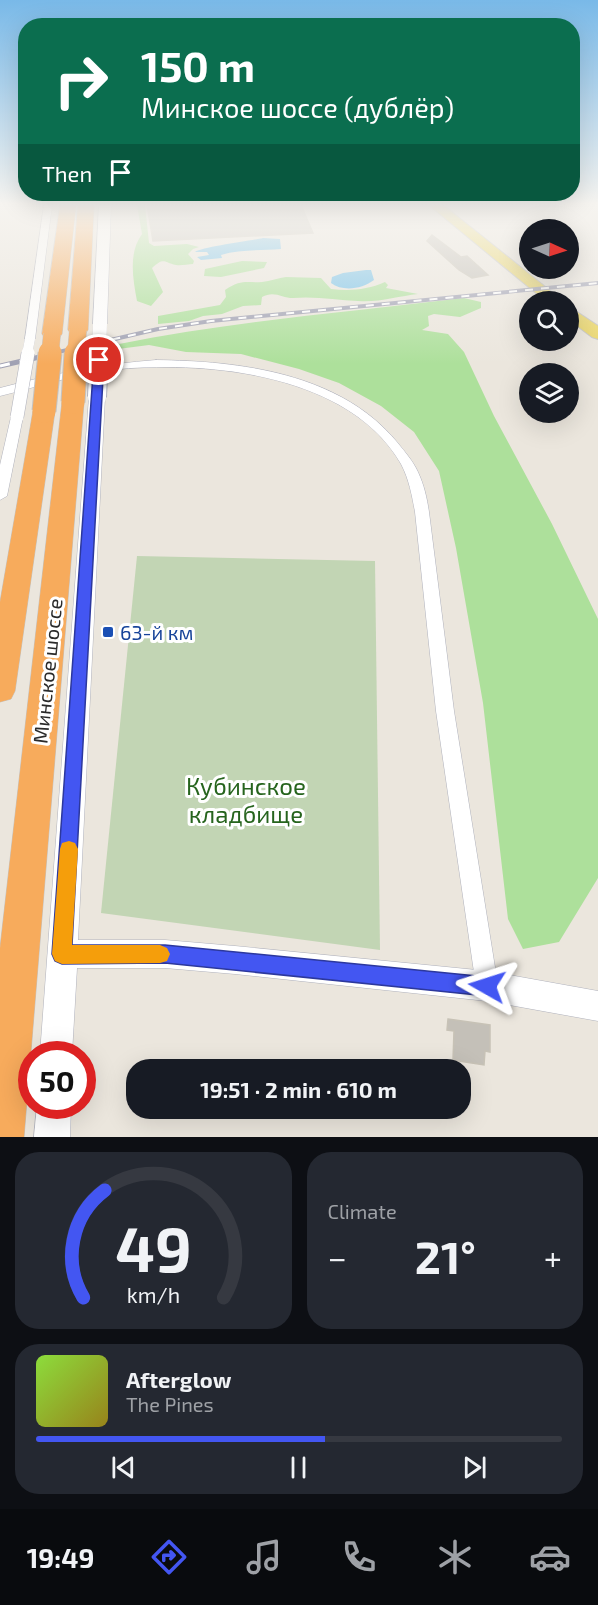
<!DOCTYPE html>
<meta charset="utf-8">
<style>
body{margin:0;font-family:"Exo 2",sans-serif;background:#242831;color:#f1f3f6;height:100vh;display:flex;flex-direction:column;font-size:22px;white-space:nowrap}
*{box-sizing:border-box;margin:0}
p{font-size:20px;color:#9ea1a6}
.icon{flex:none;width:33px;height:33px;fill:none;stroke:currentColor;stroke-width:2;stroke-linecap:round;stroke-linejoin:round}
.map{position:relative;height:1137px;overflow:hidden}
.details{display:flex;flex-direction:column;gap:15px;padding:15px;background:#0d0f14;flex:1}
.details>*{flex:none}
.top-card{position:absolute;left:18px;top:18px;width:562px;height:183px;border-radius:24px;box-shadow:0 6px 24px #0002;background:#0b6e4f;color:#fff;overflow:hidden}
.needle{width:39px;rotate:93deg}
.tools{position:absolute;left:519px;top:219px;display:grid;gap:12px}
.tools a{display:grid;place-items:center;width:60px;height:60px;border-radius:50%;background:#171b24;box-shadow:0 6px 24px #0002;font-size:30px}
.speed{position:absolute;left:18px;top:1041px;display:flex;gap:12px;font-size:30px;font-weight:700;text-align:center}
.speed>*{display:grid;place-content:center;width:78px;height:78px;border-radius:50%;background:#171b24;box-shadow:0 6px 24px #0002;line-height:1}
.speed .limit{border:9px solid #d22;background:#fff;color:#111}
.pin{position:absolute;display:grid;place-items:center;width:51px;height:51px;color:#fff;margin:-26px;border:3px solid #fff;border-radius:50%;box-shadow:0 2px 6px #0007}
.me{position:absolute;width:66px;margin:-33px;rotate:276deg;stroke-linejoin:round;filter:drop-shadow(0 0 4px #0008)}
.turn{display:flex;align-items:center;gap:21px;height:126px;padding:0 24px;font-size:27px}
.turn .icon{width:78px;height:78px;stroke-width:2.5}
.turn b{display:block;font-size:42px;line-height:51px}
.then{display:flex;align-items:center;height:57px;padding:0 24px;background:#0003;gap:12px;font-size:22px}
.big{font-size:45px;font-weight:700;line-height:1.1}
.details .card{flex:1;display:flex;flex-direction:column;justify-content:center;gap:9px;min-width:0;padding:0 21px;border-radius:24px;background:#242831}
.details .dial{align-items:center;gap:0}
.dial svg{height:156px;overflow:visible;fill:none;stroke:#363941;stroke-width:7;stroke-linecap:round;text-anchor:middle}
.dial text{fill:#f1f3f6;stroke:none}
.song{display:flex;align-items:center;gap:18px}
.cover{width:72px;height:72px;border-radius:9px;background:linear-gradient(135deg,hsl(90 70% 55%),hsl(50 70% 35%))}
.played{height:6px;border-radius:3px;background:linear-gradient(90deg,#4356f2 55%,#363941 55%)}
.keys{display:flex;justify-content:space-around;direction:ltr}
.heat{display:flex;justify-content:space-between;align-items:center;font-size:33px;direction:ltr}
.details .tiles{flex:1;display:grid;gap:15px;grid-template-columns:1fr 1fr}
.card:last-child{grid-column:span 2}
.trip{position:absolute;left:126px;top:1059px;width:345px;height:60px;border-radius:24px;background:#171b24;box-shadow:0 6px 24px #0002;font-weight:700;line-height:60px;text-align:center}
.tab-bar{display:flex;height:96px;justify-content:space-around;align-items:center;background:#090b0e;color:#9ea1a6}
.tab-bar .icon{width:42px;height:42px}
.tab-bar .on{color:#4356f2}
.tab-bar b{font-size:27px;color:#f1f3f6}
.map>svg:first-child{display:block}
</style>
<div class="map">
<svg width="598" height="1137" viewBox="0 0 598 1137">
<rect width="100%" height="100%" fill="#ebe6dd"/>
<g fill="#ade09b">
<path d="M 137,205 L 145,205 L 149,243 L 154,246 L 187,244 L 199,247 L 193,249 L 188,254 L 194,261 L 193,264 C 188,264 181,266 176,265 C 163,262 164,257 152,268 L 163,292 L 151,306 L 137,301 C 133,279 128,253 142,234 Z"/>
<path d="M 242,261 L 267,262 L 264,268 L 221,277 L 204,276 L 205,269 Z"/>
<path d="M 286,277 L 321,278 L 331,289 C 350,291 367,290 385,282 L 388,285 L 386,288 L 418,294 C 399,296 377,303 358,301 C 337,300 315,296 293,298 C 282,298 274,290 262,297 L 261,305 L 243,306 L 222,314 L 203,316 L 189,321 L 158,324 L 158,316 L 220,305 L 226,297 L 225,290 C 242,279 245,283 262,282 C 270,281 279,278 286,277 Z"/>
<path d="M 464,298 L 481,302 L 481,308 L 460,317 L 434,314 L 428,316 L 429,326 L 422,330 L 448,334 L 464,352 L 494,416 L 552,524 L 598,619 L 598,878 L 559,942 L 523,949 L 508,919 L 483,703 L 456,548 L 439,471 L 414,432 L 381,406 L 339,383 L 299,369 L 241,354 L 186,352 L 149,345 L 118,349 L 119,344 C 232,321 349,312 464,298 Z"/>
</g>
<path fill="#c2d5b4" d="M 137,556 L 375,561 L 380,950 L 101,913 Z"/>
<g fill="#74c1e9">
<path d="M 263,238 L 280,239 L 281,249 C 261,251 240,249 221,255 L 222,258 L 201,260 L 197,257 L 209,255 L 207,252 L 195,252 C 202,247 250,241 263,238 Z"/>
<path d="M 366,270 L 371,270 L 374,280 C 362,289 343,292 331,283 L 332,277 L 343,273 Z"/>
</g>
<g fill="#c4c0b8" stroke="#c7c2b6" stroke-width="1.5">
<path d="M 147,205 L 301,205 L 313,233 L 153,241 Z"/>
<path d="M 432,235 L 461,257 L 467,256 L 488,275 L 472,278 L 459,270 L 427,241 Z"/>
<path d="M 448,1019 L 490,1025 L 490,1052 L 485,1051 L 484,1065 L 453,1060 L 454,1031 L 447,1030 Z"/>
</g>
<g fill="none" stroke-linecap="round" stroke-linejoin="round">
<g stroke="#b0b2bd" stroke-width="1">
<g id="street">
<path d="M 44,205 L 52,205 L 35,339 L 30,342 L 25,339 Z"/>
<path d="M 156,360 C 240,361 340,373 397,442 C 405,452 413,461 418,472 C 424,485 427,498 429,512 L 454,711 L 498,986 L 495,993 L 487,997 L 479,993 L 476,986 L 436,711 L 415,512 C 412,496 409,479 401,464 C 350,375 212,361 120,369 C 79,373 40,386 0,396 L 0,388 C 52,374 103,364 156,360 Z"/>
<path d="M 17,413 L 23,417 L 7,496 L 0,500 L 0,465 L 11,417 Z"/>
</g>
</g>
<g stroke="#b0b2bd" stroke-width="1">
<g id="secondary">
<path d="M 99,205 L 111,205 L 107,324 L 100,328 L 93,324 Z"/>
<path d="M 97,392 L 105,397 L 78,940 L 165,940 L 235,946 L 487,971 L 598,991 L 598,1021 L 487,1001 L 235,974 L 165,968 L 77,968 L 72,1054 L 40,1054 L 89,397 Z"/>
<path d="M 37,1106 L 71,1106 L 70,1137 L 34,1137 Z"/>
</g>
</g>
<g stroke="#c3c3c3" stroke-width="2">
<g id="primary">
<path d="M 429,205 L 443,205 L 564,302 L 547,302 Z"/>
<path d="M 568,306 L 598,326 L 598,339 L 592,337 L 568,319 Z"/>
</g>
</g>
<g stroke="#c3c3c3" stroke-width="1">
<g id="highway">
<path d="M 60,205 L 76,205 L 62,334 L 59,338 L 45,338 L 42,334 Z"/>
<path d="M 78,205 L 94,205 L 88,330 L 85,334 L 71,334 L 68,330 Z"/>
<path d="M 73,395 L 81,397 L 84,402 L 24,1137 L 0,1137 L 0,948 L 62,402 L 65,397 Z"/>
<path d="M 44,404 L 52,406 L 55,411 L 15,691 L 11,699 L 0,702 L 0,602 L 33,411 L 36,406 Z"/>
</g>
</g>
<use href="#street" fill="#fff" fill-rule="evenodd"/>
<use href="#secondary" fill="#fff" fill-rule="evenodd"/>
<use href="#primary" fill="#ead563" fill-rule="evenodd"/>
<use href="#highway" fill="#f7ab5c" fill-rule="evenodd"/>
<g stroke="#a0a1b3" stroke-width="4">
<path id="rail-far1" d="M 50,354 L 158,329 L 211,321 L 598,283"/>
</g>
<g stroke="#a0a1b3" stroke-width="5">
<path id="rail" d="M 0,366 L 57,353"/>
</g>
<use href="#rail-far1" stroke="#fff" stroke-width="2" stroke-dasharray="8" stroke-linecap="butt"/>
<use href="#rail" stroke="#fff" stroke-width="3" stroke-dasharray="10" stroke-linecap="butt"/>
<g stroke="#b0b2bd" stroke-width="10" stroke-linecap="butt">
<path id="street-bridge-far1" d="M 27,354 L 30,339"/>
</g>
<g stroke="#b0b2bd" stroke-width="14" stroke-linecap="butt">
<path id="street-bridge" d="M 17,417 L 28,353"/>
</g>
<g stroke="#b0b2bd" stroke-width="14" stroke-linecap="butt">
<path id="secondary-bridge-far1" d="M 99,354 L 100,324"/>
</g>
<g stroke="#b0b2bd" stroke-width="20" stroke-linecap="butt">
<path id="secondary-bridge" d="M 97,397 L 99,353"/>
</g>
<g stroke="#c3c3c3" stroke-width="18" stroke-linecap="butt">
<g id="highway-bridge-far1">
<path d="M 50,354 L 52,334"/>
<path d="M 76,354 L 78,330"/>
</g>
</g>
<g stroke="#c3c3c3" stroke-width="25" stroke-linecap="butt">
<g id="highway-bridge">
<path d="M 73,402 L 76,353"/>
<path d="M 44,411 L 50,353"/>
</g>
</g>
<use href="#street-bridge-far1" stroke="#fff" stroke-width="10"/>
<use href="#street-bridge" stroke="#fff" stroke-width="13"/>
<use href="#secondary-bridge-far1" stroke="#fff" stroke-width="14"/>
<use href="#secondary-bridge" stroke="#fff" stroke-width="18"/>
<use href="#highway-bridge-far1" stroke="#f7ab5c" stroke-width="17"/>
<use href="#highway-bridge" stroke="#f7ab5c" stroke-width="23"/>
</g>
<linearGradient id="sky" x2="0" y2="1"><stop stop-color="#79b9e8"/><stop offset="0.56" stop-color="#f6f4f0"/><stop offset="1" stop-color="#f6f4f0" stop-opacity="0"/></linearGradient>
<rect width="598" height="364" fill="url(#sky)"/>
<path fill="#4356f2" stroke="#2c389d" stroke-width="1.5" d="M 99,357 L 104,360 L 72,945 L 165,945 L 487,977 L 494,980 L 497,986 L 494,993 L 487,996 L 165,963 L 62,964 L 55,961 L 52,954 L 94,360 Z"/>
<path fill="#f59e0b" d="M 69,841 L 75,843 L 78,849 L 72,945 L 160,945 L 167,948 L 170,954 L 167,961 L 160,963 L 62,964 L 55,961 L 52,954 L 60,849 L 62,843 Z"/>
<rect fill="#1a4fb4" stroke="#fff" stroke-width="2" x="102" y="626" width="12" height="12" rx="3"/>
<g text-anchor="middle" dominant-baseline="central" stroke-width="6" stroke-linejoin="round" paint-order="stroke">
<g font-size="20" fill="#164399" stroke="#fff" text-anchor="start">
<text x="120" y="632">63-й км</text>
</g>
<g font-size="20" fill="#2a2a2a" stroke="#fff">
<text transform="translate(47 671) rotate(-84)">Минское шоссе</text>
</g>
<g font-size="24" fill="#26641d" stroke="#fff">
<text x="246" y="785">Кубинское<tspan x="246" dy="28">кладбище</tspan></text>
</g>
</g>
</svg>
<div class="tools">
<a><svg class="needle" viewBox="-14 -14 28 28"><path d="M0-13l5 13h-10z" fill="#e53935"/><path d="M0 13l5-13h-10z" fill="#9ea1a6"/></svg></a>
<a><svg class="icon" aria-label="search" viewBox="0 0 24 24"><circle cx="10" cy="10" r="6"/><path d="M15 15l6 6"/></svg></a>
<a><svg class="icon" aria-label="layers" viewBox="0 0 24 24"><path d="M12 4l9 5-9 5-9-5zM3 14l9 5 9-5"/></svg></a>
</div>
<div class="speed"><div class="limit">50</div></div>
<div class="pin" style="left:99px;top:360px;background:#d93025"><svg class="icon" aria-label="arrive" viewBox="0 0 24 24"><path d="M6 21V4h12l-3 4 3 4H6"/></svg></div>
<svg class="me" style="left:487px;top:986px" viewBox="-20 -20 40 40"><path d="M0-17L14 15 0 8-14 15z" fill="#4356f2" stroke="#fff" stroke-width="4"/></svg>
<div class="trip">19:51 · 2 min · 610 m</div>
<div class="top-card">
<div class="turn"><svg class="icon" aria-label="right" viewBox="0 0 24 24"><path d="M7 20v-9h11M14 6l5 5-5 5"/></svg><div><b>150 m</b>Минское шоссе (дублёр)</div></div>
<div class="then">Then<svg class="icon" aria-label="arrive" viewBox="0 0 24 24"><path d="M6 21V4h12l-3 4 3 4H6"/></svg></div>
</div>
</div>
<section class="details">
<div class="tiles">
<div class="card dial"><svg viewBox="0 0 100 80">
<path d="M14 69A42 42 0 1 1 86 69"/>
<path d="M14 69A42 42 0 0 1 25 14" stroke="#4356f2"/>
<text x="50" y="56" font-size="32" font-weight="700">49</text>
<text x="50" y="72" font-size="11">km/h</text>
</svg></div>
<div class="card"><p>Climate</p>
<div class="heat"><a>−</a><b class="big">21°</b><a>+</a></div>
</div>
<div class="card">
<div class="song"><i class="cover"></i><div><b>Afterglow</b><p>The Pines</p></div></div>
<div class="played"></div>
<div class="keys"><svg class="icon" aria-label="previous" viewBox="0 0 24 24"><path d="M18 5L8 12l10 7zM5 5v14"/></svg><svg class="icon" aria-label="pause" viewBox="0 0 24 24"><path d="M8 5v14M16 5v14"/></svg><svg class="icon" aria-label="next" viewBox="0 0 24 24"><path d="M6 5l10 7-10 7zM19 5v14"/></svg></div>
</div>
</div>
</section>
<nav class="tab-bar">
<b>19:49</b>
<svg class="icon on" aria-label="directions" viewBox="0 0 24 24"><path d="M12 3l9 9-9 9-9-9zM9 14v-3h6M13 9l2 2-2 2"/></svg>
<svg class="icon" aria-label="music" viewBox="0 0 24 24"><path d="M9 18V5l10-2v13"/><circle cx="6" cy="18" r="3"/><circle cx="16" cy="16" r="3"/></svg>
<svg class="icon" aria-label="phone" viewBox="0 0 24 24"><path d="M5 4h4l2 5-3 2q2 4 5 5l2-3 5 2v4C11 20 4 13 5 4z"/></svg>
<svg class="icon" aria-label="climate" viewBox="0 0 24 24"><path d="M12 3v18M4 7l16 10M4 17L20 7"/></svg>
<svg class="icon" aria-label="car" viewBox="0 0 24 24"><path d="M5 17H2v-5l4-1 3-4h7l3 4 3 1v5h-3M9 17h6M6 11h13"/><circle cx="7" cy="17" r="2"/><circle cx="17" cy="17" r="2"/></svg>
</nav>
